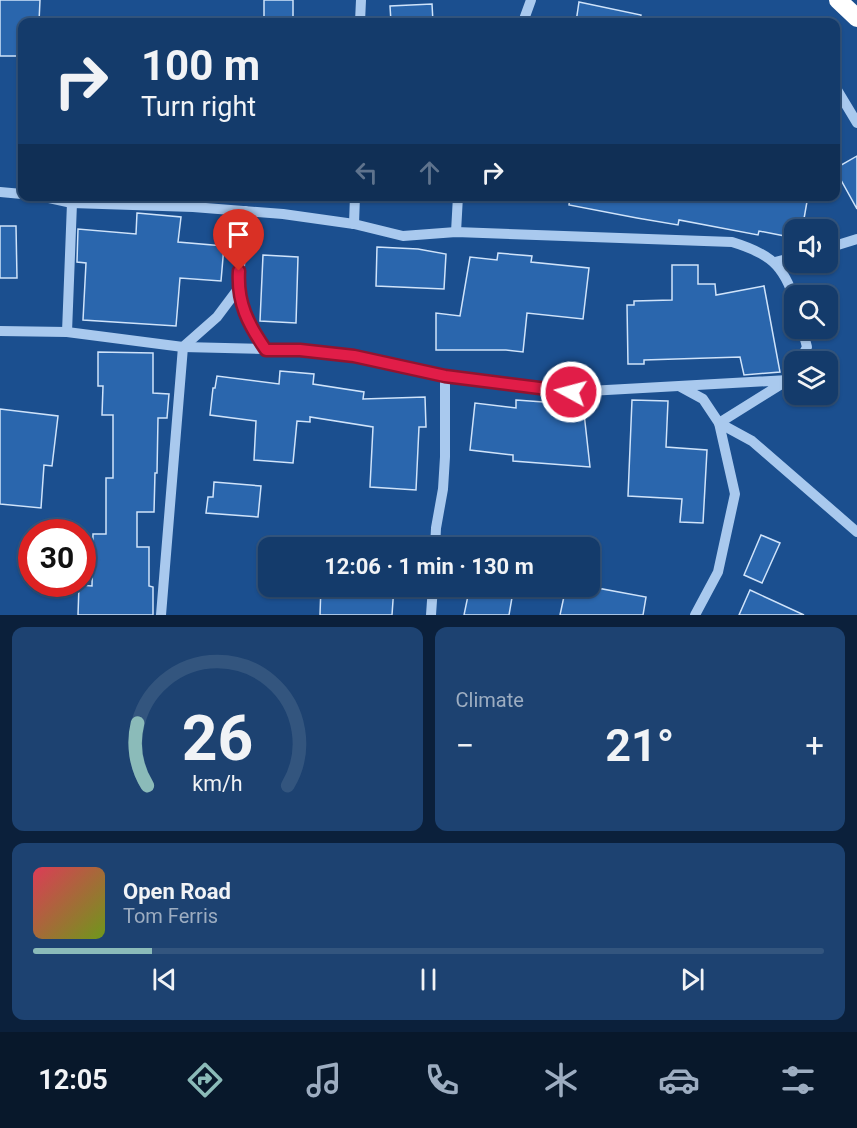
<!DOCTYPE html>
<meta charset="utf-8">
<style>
body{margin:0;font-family:Roboto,sans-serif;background:#1d4271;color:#f1f3f6;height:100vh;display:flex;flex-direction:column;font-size:22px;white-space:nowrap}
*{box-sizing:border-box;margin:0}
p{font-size:20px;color:#9dadc1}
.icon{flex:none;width:33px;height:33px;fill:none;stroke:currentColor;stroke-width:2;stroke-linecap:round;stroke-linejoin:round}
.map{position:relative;height:615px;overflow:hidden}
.side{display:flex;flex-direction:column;gap:12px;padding:12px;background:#0b203b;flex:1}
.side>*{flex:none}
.hud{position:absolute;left:18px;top:18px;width:822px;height:183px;border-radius:12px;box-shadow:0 2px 4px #0004,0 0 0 2px #33557e;background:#143b6b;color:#f1f3f6;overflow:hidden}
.controls{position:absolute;left:784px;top:219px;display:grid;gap:12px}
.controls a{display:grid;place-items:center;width:54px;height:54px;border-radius:12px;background:#143b6b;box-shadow:0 2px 4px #0004,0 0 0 2px #33557e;font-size:30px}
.speed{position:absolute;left:18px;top:519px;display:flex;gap:12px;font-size:30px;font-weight:700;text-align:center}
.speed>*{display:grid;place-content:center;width:78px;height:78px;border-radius:50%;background:#143b6b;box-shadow:0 2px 4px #0004,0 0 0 2px #33557e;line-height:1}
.speed .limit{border:9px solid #d22;background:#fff;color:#111}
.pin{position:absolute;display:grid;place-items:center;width:51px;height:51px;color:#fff;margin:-62px -26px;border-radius:50% 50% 50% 0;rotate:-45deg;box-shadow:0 0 6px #0007}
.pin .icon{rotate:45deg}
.me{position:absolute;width:66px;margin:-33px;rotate:277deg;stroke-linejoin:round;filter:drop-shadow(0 0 4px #0008)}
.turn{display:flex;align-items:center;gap:21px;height:126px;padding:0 24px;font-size:27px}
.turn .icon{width:78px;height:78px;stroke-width:2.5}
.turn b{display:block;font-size:42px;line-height:51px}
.lanes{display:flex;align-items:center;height:57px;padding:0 24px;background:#0003;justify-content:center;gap:30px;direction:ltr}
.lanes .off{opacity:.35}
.big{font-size:45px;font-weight:700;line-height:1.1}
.side .card{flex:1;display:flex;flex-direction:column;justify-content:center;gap:9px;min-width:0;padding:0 21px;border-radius:12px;background:#1d4271}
.side .dial{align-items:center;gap:0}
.dial svg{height:156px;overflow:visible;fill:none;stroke:#33557e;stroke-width:7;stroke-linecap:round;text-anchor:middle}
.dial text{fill:#f1f3f6;stroke:none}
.song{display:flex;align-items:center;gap:18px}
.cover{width:72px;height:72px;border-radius:9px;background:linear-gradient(135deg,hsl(350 70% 55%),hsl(80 70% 35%))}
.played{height:6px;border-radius:3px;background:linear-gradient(90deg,#8bbbb9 15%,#33557e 15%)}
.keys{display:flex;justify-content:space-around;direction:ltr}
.heat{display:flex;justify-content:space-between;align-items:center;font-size:33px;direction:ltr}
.side .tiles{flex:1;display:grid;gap:12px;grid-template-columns:1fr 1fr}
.card:last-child{grid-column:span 2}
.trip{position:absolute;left:258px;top:537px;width:342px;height:60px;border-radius:12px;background:#143b6b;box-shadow:0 2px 4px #0004,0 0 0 2px #33557e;font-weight:700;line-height:60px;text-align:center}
.tabs{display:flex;height:96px;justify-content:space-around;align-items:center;background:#08182b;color:#9dadc1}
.tabs .icon{width:42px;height:42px}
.tabs .selected{color:#8bbbb9}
.tabs b{font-size:27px;color:#f1f3f6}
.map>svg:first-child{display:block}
</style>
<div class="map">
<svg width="857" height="615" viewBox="0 0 857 615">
<rect width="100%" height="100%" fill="#1b4f8f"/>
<g fill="#2a66ad" stroke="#cfe3fa" stroke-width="1.5">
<path d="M 0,0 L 40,0 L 39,22 L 22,22 L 22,56 L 0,56 Z"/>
<rect x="264" y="0" width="29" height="22"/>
<path d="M 579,2 L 641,15 L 640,22 L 576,22 Z"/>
<path d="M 432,4 L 433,22 L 391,22 L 390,6 Z"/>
<path d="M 857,156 L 857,209 L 836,171 L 836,168 Z"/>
<path d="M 570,196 L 808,196 L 802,230 L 795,230 L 795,238 L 759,231 L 758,235 L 679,220 L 678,225 L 637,218 L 569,205 Z"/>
<path d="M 137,213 L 181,217 L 178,242 L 224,246 L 221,281 L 180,278 L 176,326 L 83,320 L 86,263 L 77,262 L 78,229 L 136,234 Z"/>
<path d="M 0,226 L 16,226 L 17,278 L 0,278 Z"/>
<path d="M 377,247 L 418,249 L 446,254 L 444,289 L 376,286 Z"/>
<path d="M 498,253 L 532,256 L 531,262 L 589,268 L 583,319 L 527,313 L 523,352 L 506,350 L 436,350 L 436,313 L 460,316 L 470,257 L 497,260 Z"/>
<path d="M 263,255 L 298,257 L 296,323 L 260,321 Z"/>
<path d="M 672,265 L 698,265 L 698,284 L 715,284 L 716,295 L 764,286 L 780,372 L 744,375 L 740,357 L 644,360 L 644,364 L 628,364 L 627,305 L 634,305 L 634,301 L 672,300 Z"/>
<path d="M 98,352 L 153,353 L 153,393 L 169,394 L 167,418 L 158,418 L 157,473 L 155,473 L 154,512 L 137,512 L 137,547 L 149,547 L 149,586 L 153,587 L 153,615 L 78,615 L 79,585 L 92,586 L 93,534 L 106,534 L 106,478 L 113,478 L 113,415 L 102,415 L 103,386 L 98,386 Z"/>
<path d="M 280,371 L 314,374 L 313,384 L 364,392 L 363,399 L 425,397 L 426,427 L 419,427 L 416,490 L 370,487 L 373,427 L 310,417 L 310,422 L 297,421 L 293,463 L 254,460 L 256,421 L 210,415 L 213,388 L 215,388 L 217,376 L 279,384 Z"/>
<path d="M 516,400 L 557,403 L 557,416 L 584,413 L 590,467 L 513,461 L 513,455 L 470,450 L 475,403 L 516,408 Z"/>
<path d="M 632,400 L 668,401 L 666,447 L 707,450 L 703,523 L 680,522 L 682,499 L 628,496 Z"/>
<path d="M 0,409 L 58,416 L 52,466 L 44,465 L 41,508 L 0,504 Z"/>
<path d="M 214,482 L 261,486 L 258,517 L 206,513 L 208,497 L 213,497 Z"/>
<path d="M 761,535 L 780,543 L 762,583 L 744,575 Z"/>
<path d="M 321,586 L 394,586 L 392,615 L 320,615 Z"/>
<path d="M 470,586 L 514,586 L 509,615 L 464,615 Z"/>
<path d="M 566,587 L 596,594 L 597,588 L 646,597 L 643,615 L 560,615 Z"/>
<path d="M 750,590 L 804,615 L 739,615 Z"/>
</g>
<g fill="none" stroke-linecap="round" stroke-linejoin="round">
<g stroke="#a9c9ee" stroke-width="10">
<path d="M 360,22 L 361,0"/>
<path d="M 523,22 L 531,0"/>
<path d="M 836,88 L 857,123"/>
<path d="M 0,192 L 22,194"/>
<path d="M 40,196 L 72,203 L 193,207 L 283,214 L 354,224 L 403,236 L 456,232 L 732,242 C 768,253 784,264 795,302"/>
<path d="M 245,211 L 238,289 L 250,327 L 266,349"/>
<path d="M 354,224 L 355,196"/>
<path d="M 456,232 L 458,196"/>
<path d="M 828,248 L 857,239"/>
<path d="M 775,262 L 795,257"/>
<path d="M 0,331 L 67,332 L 183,347 L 300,350 L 354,356 L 445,376 L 571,392 L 788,380 L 719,423 L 735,494 L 718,572 L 695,615"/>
<path d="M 67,332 L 72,203"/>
<path d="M 799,362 L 807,347 L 802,328"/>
<path d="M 788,380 L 795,368"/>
<path d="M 681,387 L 703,399 L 719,423 L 752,441 L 857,532"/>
<path d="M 435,548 L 436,528 L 443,489 L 445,457 L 445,376"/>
<path d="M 161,615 L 183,347 L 217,317 L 238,289"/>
<path d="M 431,615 L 433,586"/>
</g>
<path stroke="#fff" stroke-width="18" d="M 838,0 L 857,18"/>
</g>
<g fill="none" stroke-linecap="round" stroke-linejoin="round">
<g stroke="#92132f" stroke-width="15">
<path id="route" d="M 239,271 C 237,303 248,324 266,350 L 300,350 L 354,356 L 445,376 L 571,392"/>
</g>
<use href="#route" stroke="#e11d48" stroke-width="10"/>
</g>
</svg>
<div class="controls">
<a><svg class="icon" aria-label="sound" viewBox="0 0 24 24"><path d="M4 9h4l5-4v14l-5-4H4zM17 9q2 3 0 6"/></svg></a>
<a><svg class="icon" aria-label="search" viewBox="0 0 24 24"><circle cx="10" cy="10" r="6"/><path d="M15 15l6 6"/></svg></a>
<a><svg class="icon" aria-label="layers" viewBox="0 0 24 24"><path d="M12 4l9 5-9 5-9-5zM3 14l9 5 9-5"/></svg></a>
</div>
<div class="speed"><div class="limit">30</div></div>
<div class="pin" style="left:239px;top:271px;background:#d93025"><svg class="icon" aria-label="arrive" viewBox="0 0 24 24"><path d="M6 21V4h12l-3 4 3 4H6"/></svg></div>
<svg class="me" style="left:571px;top:392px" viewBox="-20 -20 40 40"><circle r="17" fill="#e11d48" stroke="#fff" stroke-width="3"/><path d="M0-11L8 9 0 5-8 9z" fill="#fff"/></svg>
<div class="trip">12:06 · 1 min · 130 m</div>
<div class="hud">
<div class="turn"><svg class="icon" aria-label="right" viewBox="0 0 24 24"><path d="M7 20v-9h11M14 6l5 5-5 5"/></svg><div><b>100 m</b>Turn right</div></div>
<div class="lanes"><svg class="icon off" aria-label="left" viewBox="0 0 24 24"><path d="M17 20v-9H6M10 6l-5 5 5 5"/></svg><svg class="icon off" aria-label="ahead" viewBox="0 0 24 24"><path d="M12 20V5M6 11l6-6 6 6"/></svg><svg class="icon" aria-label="right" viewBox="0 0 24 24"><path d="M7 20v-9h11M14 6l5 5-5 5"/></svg></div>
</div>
</div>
<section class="side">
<div class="tiles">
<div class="card dial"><svg viewBox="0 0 100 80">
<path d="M14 69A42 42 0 1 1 86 69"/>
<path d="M14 69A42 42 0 0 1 9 37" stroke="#8bbbb9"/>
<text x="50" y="56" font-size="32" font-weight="700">26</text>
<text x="50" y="72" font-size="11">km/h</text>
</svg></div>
<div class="card"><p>Climate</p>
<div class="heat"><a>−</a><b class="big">21°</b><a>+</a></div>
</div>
<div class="card">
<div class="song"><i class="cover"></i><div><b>Open Road</b><p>Tom Ferris</p></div></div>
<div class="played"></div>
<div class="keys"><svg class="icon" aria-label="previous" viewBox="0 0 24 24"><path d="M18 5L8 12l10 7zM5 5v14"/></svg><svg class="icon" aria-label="pause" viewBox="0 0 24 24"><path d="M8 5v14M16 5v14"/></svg><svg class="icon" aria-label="next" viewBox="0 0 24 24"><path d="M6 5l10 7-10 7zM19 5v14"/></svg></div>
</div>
</div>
</section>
<nav class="tabs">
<b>12:05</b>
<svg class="icon selected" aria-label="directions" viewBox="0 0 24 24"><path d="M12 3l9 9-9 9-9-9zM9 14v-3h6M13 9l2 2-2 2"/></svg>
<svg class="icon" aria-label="music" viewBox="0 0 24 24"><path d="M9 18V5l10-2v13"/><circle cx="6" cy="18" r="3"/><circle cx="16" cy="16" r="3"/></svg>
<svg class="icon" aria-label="phone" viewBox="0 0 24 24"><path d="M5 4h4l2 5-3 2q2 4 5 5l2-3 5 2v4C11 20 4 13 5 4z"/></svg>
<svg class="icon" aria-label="climate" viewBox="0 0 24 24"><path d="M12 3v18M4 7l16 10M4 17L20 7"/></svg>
<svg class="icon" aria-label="car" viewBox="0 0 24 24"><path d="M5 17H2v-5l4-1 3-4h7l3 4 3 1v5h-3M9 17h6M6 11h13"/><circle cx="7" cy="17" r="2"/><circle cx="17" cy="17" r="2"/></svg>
<svg class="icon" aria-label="filters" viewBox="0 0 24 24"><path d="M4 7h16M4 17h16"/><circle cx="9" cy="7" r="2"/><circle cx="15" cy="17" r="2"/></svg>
</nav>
